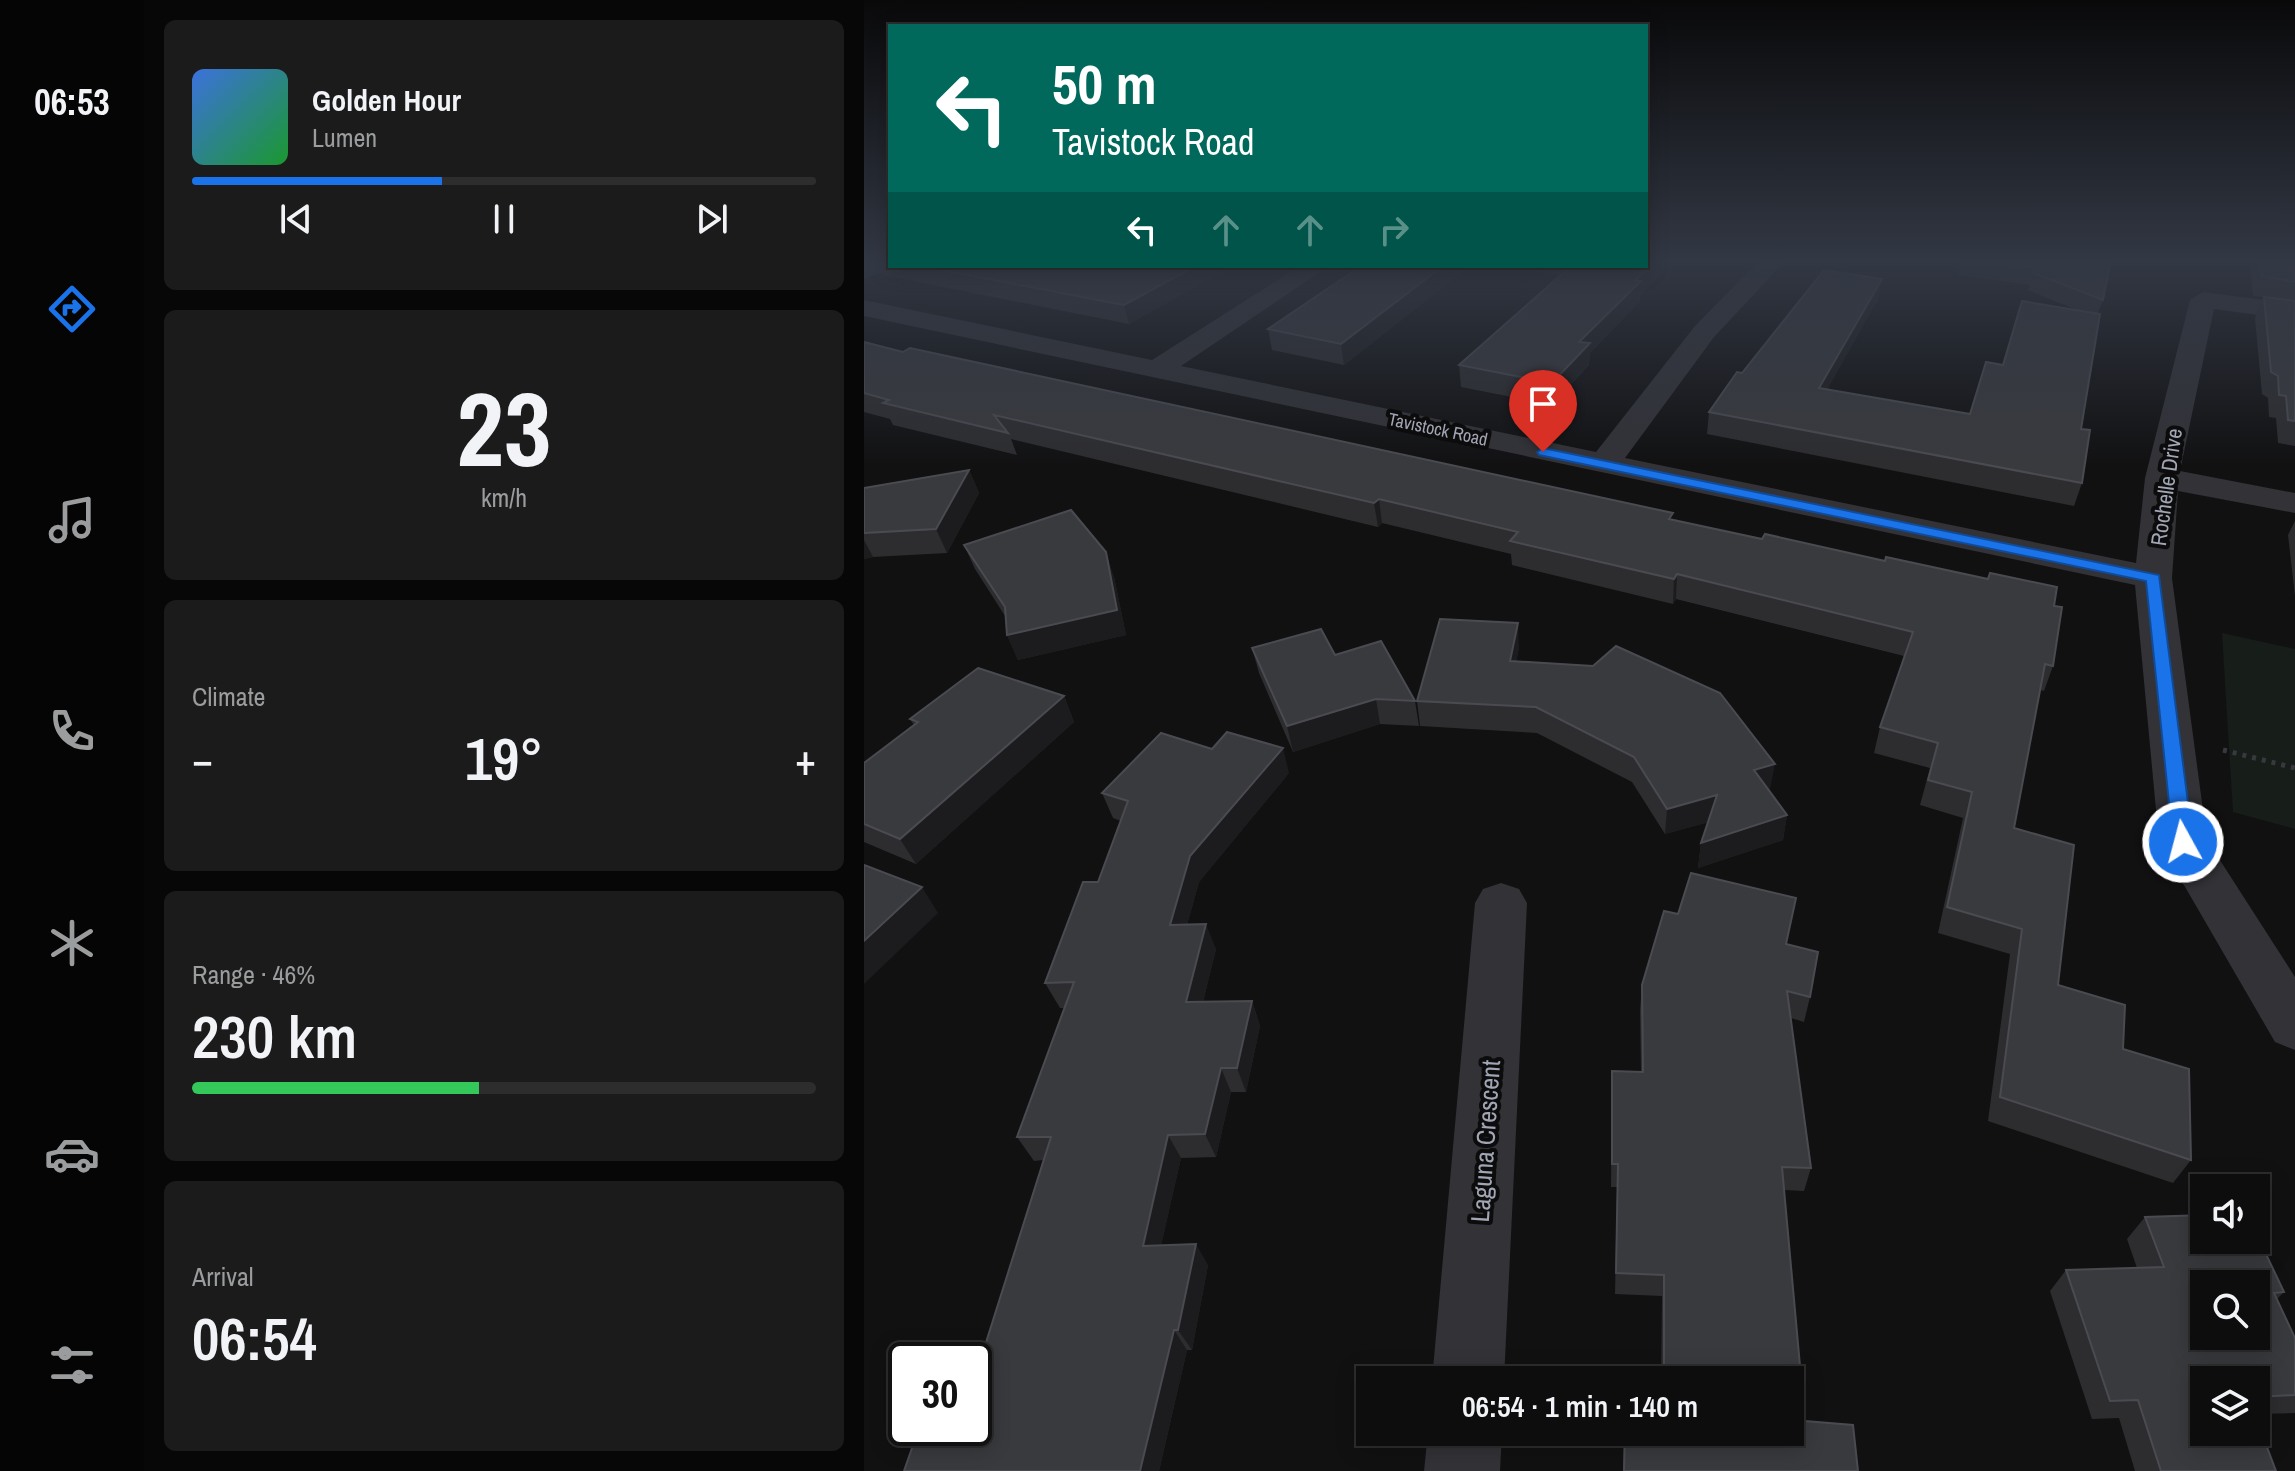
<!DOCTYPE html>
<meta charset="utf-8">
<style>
body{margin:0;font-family:"Archivo Narrow",sans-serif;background:#1b1b1c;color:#f1f3f6;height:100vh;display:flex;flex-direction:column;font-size:30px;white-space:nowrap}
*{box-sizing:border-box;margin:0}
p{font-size:26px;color:#9a9c9e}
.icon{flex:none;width:44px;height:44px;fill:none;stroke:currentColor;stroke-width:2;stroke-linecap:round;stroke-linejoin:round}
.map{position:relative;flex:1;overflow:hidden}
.side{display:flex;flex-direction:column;gap:20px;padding:20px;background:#070708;width:720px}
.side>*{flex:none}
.top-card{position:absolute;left:24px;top:24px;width:760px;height:244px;border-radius:0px;box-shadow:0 4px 20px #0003,0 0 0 2px #2d2d2e;background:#00695c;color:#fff;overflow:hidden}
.tools{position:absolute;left:1326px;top:1174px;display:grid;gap:16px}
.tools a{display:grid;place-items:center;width:80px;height:80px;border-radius:0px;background:#0d0d0e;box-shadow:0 4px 20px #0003,0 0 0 2px #2d2d2e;font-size:40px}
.speed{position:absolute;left:24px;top:1342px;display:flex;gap:16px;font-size:40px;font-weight:700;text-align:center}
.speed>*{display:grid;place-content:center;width:104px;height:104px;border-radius:50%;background:#0d0d0e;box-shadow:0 4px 20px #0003,0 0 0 2px #2d2d2e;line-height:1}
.speed .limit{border:4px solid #111;border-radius:12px;background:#fff;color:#111}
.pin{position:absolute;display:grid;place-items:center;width:68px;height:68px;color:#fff;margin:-82px -34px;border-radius:50% 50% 50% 0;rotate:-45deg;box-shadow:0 0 8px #0007}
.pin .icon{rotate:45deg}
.me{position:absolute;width:88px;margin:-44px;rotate:353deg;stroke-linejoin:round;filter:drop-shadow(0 0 6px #0008)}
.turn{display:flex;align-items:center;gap:28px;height:168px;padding:0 32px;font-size:36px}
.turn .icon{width:104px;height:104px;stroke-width:2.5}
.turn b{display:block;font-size:56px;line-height:68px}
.lanes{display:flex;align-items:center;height:76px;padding:0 32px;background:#0003;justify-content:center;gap:40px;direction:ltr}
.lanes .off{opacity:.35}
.big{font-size:60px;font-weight:600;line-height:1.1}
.side .tile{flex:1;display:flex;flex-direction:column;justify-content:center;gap:12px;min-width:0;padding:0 28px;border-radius:12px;background:#1b1b1c}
.side .dial{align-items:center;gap:0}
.dial b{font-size:104px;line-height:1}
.song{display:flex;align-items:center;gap:24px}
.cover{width:96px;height:96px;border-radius:12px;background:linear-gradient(135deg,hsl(220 70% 55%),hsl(130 70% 35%))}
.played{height:8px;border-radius:4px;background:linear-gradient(90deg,#1a73e8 40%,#2d2d2e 40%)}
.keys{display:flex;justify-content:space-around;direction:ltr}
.heat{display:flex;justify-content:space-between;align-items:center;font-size:44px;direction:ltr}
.charge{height:12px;border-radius:6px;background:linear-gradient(90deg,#34c759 46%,#2d2d2e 0)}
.trip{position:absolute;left:492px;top:1366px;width:448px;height:80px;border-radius:0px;background:#0d0d0e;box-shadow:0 4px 20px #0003,0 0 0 2px #2d2d2e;font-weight:600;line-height:80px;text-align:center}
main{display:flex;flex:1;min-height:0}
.dock{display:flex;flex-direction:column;width:144px;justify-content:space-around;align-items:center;background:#050506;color:#9a9c9e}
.dock .icon{width:56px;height:56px}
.dock .on{color:#1a73e8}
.dock b{font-size:36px;color:#f1f3f6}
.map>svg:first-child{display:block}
</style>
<main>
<nav class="dock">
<b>06:53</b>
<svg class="icon on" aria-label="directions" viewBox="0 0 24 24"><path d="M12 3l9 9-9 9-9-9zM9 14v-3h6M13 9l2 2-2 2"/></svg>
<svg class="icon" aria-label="music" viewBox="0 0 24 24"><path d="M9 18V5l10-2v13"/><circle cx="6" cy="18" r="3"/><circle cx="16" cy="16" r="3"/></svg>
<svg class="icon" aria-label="phone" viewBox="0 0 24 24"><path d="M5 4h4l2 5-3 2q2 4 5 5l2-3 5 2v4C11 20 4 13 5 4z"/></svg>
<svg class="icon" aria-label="climate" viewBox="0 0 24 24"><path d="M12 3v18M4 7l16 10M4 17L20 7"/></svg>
<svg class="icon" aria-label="car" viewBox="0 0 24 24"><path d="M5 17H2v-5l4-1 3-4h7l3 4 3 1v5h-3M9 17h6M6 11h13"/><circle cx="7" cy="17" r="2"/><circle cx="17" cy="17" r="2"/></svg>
<svg class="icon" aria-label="filters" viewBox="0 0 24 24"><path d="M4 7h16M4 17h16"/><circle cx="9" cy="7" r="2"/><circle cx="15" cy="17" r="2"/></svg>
</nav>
<section class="side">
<div class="tile">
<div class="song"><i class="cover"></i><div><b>Golden Hour</b><p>Lumen</p></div></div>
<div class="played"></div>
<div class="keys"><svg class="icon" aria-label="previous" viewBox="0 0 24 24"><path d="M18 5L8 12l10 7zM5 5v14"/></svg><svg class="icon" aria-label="pause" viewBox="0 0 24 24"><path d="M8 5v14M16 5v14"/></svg><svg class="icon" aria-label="next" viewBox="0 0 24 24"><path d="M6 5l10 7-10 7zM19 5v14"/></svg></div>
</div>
<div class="tile dial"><b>23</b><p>km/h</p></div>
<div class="tile"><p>Climate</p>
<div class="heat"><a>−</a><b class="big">19°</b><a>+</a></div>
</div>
<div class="tile"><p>Range · 46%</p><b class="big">230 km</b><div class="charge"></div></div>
<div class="tile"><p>Arrival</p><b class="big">06:54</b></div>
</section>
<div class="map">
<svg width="1431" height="1471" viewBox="0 0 1431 1471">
<rect width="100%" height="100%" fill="#111112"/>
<path fill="#171d18" d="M 1358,633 L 1431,649 L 1431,829 L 1369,812 Z"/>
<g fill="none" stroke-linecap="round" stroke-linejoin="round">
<path stroke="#37393e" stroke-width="5" stroke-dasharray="4 6" stroke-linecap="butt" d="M 1359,750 L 1431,768"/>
<g fill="#323237" fill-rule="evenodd">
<path d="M 7,260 L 26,260 L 26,266 L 34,266 L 0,279 L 0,263 Z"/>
<path d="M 896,260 L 922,260 L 850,337 L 761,458 L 1272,563 L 1281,478 L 1326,300 L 1339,292 L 1431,304 L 1431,320 L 1350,309 L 1316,471 L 1431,493 L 1431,513 L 1314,491 L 1308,578 L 1343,840 L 1431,977 L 1431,1050 L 1411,1042 L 1295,842 L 1271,585 L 0,316 L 0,300 L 288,360 L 436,266 L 465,266 L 317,366 L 732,452 L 831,326 Z"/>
<path d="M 637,883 L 655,889 L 663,903 L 640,1380 L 568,1380 L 611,903 L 619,889 Z"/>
<path d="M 564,1432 L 638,1432 L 636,1471 L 560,1471 Z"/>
</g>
</g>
<g fill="#2d2d30">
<path d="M 13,260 L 26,260 L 26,266 L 368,266 L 265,324 L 19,275 Z"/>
<path d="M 1097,260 L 1247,260 L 1239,300 L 1234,313 L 1217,429 L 1218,483 L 1210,506 L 843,434 L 845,412 L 878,373 L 1014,299 L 963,389 L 1106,414 L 1139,365 L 1213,310 L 1164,290 L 1166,285 L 1094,275 Z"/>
<path d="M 1386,260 L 1431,260 L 1431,446 L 1414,443 L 1412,418 L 1405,417 L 1404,398 L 1398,394 L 1391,318 L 1399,297 L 1389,296 Z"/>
<path d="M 497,266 L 606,266 L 480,365 L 408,350 L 404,329 Z"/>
<path d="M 643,266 L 782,266 L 804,267 L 776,295 L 776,301 L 726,353 L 725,365 L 688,405 L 597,387 L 595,365 L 698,275 Z"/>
<path d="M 0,342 L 39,352 L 808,520 L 1190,606 L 1189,666 L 1180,691 L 1176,690 L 1150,828 L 1194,985 L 1259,1049 L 1327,1160 L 1309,1183 L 1124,1121 L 1146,954 L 1074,933 L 1099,818 L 1056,805 L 1066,768 L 1010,753 L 1016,727 L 1040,656 L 812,599 L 809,604 L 648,565 L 647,554 L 518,523 L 514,527 L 147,439 L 153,455 L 29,425 L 26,419 L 0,412 Z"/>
<path d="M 105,470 L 115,493 L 83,553 L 9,557 L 0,559 L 0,488 Z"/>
<path d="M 1431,521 L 1431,596 L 1424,535 Z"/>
<path d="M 100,545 L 250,577 L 262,635 L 154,660 L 143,635 L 141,616 L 111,569 Z"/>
<path d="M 388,648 L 471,655 L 551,701 L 555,726 L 516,724 L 429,752 L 395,673 Z"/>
<path d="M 655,648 L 652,662 L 906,789 L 905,790 L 923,815 L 919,840 L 834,868 L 837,843 L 844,822 L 801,834 L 768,782 L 673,733 L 556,726 L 553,701 Z"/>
<path d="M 200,696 L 210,722 L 52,864 L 0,842 L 0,763 L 50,725 L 46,719 Z"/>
<path d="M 425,773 L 335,882 L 323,925 L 352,949 L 339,1002 L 388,1001 L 396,1026 L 382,1092 L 367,1092 L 352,1157 L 317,1158 L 297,1245 L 344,1265 L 328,1350 L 323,1350 L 295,1471 L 40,1471 L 112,1374 L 179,1160 L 170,1161 L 153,1137 L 201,1008 L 196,1008 L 181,983 L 234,882 L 257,821 L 249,818 L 238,793 Z"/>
<path d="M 922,944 L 946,997 L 940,1022 L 927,1018 L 947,1168 L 940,1191 L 920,1190 L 941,1421 L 994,1471 L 759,1471 L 760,1432 L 926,1432 L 926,1380 L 797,1380 L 798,1296 L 751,1294 L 753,1187 L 747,1187 L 748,1071 L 777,1072 L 776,1010 L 778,985 Z"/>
<path d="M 1281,1217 L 1420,1292 L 1413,1299 L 1431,1338 L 1431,1413 L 1392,1414 L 1392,1380 L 1340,1380 L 1412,1471 L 1271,1471 L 1255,1418 L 1228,1419 L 1186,1291 L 1202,1270 L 1273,1268 L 1263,1239 Z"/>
</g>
<g fill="#1c1c1e">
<path d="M 792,260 L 804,260 L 804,267 L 776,295 L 776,301 L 726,353 L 725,365 L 688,405 L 688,383 L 715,342 L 771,281 Z"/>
<path d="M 332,266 L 368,266 L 265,324 L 260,305 Z"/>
<path d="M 579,266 L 606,266 L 480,365 L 477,344 Z"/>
<path d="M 1018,279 L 1014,299 L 952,410 L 955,388 Z"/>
<path d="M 105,470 L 115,493 L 83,553 L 72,529 Z"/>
<path d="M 515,499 L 518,523 L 514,527 L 510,503 Z"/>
<path d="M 0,540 L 9,557 L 0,559 Z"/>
<path d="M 242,552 L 250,577 L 262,635 L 154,660 L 143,635 Z"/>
<path d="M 813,574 L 812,599 L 809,604 L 810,579 Z"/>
<path d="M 654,623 L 655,648 L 647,686 L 646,661 Z"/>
<path d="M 200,696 L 210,722 L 52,864 L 36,839 Z"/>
<path d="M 512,699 L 516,724 L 429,752 L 423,726 Z"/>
<path d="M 419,748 L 425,773 L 335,882 L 316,950 L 306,925 L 326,856 Z"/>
<path d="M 911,764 L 906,789 L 886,796 L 890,770 Z"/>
<path d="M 853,795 L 850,821 L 801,834 L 803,809 Z"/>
<path d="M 923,815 L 919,840 L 834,868 L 837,843 Z"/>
<path d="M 58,887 L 74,913 L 0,984 L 0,941 Z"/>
<path d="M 342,924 L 352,949 L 333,1027 L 322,1002 Z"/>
<path d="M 388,1001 L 396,1026 L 382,1092 L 373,1068 Z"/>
<path d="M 357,1068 L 367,1092 L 352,1157 L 341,1134 Z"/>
<path d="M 304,1135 L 317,1158 L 292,1268 L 279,1246 Z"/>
<path d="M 332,1244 L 344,1265 L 328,1350 L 314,1330 Z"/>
<path d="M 310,1330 L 323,1350 L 295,1471 L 276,1471 Z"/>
</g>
<g fill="#393a3e" stroke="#4a4b51" stroke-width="2" fill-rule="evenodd">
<path d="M 782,260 L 792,260 L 771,281 L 777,281 L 715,342 L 726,343 L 688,383 L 595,365 L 707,266 L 782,266 Z"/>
<path d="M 1116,260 L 1247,260 L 1239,300 L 1169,273 L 1171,268 Z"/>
<path d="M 1396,260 L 1431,260 L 1431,282 L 1397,276 Z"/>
<path d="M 57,266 L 332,266 L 260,305 Z"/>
<path d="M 497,266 L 579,266 L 477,344 L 404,329 Z"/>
<path d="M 960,270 L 1018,279 L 955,388 L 1106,414 L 1122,362 L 1139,365 L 1158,301 L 1236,314 L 1217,429 L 1226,430 L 1218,483 L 845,412 L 873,372 L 878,373 Z"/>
<path d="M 1400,297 L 1431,301 L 1431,421 L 1424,420 L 1422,396 L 1415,395 L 1414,376 L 1407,372 Z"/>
<path d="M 0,342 L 39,352 L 46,348 L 809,513 L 805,519 L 898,539 L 901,534 L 1021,561 L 1022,557 L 1124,579 L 1126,573 L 1193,587 L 1190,606 L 1198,607 L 1189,666 L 1181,664 L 1150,828 L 1210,845 L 1194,985 L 1261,1005 L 1259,1049 L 1325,1069 L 1327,1160 L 1136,1097 L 1158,929 L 1083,907 L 1108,792 L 1064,780 L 1074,743 L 1016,727 L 1049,632 L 813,574 L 810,579 L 646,541 L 654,532 L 515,499 L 510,503 L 130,415 L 144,433 L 19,403 L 25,400 L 0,393 Z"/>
<path d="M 105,470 L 72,529 L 0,533 L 0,488 Z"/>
<path d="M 207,510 L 242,552 L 253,610 L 143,635 L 141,607 L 100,545 Z"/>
<path d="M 576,619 L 654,623 L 646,661 L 729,666 L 752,646 L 856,693 L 911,764 L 890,770 L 923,815 L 837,843 L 853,795 L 803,809 L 770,757 L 672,707 L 553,701 Z"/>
<path d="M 457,629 L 471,655 L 517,641 L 551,701 L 512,699 L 423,726 L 388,648 Z"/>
<path d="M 114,668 L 200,696 L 36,839 L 0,824 L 0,763 L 54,722 L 46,719 Z"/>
<path d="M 363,732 L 419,748 L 326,856 L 306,925 L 342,924 L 322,1002 L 388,1001 L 373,1068 L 357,1068 L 341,1134 L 304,1135 L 279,1246 L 332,1244 L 314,1330 L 310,1330 L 276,1471 L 40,1471 L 55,1428 L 110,1428 L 110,1374 L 112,1374 L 187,1137 L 153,1137 L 210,982 L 181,983 L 219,882 L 234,882 L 264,801 L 238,793 L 297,733 L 348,749 Z"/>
<path d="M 0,865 L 58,887 L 0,941 Z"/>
<path d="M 827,873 L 932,898 L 922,944 L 954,952 L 946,997 L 923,991 L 947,1168 L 918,1167 L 941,1421 L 989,1425 L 994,1471 L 760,1471 L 761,1432 L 926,1432 L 926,1380 L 800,1380 L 800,1275 L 752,1273 L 754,1164 L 748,1164 L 748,1071 L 779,1072 L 778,985 L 800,911 L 814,914 Z"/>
<path d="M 1340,1215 L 1340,1240 L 1392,1240 L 1392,1233 L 1420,1292 L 1410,1293 L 1431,1338 L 1431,1395 L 1392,1397 L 1392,1380 L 1340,1380 L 1340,1432 L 1392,1432 L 1392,1418 L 1412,1471 L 1297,1471 L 1274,1400 L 1246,1401 L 1202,1270 L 1300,1267 L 1281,1217 ZM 1340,1284 L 1392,1284 L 1392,1336 L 1340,1336 Z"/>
</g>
<linearGradient id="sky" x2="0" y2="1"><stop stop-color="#09090a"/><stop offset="0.56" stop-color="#323844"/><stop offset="1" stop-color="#323844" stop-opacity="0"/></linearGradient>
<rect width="1431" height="466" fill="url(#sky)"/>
<path fill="#1a73e8" stroke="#114b97" stroke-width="2" d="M 679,448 L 1295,575 L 1329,842 L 1326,847 L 1319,849 L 1309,842 L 1282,581 L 675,455 L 673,452 Z"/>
<g text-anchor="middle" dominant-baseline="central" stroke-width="8" stroke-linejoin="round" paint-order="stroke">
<g font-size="18" fill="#a1a5b4" stroke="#0c0c0d">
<text transform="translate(574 429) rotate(12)">Tavistock Road</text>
</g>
<g font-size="22" fill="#a1a5b4" stroke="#0c0c0d">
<text transform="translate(1302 487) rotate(-82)">Rochelle Drive</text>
</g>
<g font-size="26" fill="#a1a5b4" stroke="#0c0c0d">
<text transform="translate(621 1141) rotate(-86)">Laguna Crescent</text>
</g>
</g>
</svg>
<div class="tools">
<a><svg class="icon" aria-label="sound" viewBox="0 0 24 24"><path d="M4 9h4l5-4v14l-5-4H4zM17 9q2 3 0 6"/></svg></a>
<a><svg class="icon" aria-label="search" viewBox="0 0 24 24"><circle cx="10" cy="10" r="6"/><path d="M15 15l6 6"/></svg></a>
<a><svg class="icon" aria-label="layers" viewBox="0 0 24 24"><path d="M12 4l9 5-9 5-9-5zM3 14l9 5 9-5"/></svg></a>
</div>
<div class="speed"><div class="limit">30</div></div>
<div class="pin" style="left:679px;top:452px;background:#d93025"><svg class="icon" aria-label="arrive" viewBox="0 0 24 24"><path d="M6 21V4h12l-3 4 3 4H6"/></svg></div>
<svg class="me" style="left:1319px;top:842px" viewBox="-20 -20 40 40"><circle r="17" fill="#1a73e8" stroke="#fff" stroke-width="3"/><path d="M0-11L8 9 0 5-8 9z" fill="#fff"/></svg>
<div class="trip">06:54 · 1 min · 140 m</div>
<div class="top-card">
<div class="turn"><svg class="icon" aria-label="left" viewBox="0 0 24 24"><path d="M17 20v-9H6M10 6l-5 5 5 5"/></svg><div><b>50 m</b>Tavistock Road</div></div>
<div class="lanes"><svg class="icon" aria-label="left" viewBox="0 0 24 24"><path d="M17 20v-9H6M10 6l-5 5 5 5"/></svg><svg class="icon off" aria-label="ahead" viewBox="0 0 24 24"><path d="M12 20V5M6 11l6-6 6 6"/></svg><svg class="icon off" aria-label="ahead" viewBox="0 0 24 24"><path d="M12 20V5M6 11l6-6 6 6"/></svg><svg class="icon off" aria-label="right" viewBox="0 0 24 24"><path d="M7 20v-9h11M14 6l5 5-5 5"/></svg></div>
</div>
</div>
</main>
